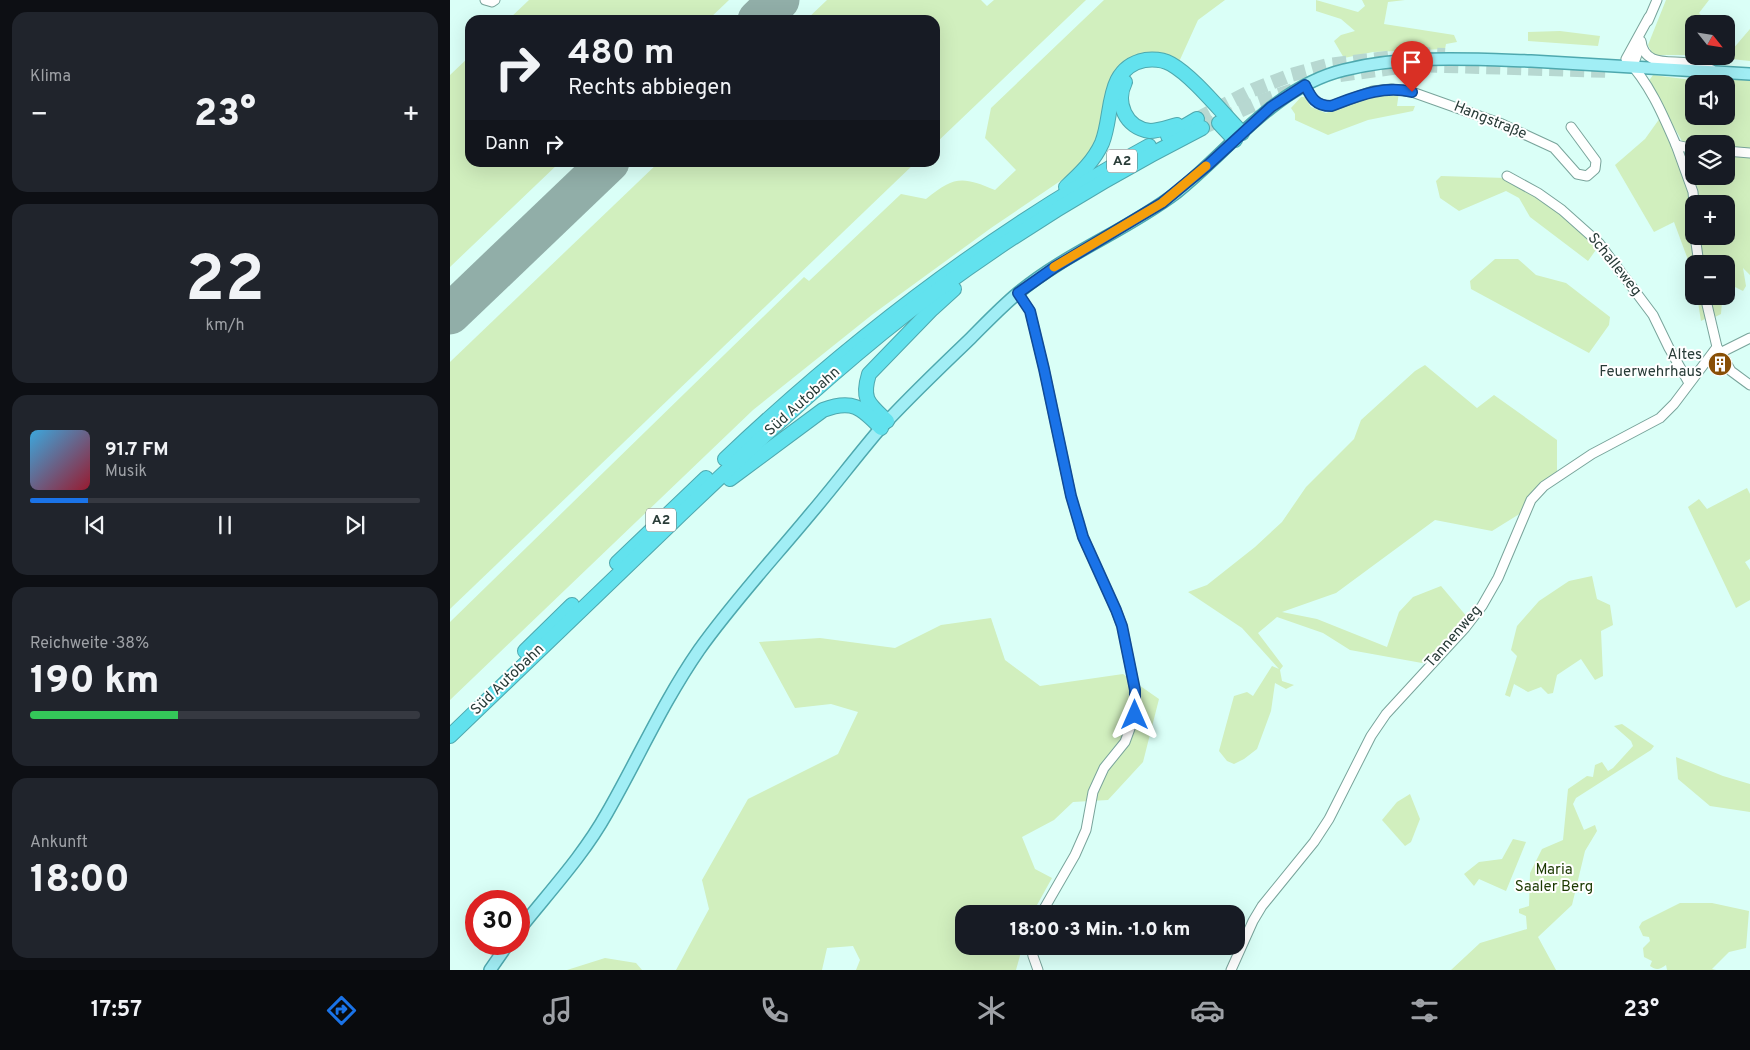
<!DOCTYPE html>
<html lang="de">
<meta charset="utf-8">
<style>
body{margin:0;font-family:Overpass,sans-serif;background:#20242c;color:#f1f3f6;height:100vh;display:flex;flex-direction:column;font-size:19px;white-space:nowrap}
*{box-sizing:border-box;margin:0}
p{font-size:16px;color:#9ea1a6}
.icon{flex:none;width:28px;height:28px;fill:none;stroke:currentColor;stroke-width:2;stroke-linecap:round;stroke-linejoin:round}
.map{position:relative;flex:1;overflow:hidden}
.details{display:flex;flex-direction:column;gap:12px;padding:12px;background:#0d0f14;width:450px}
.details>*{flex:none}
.banner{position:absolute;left:15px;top:15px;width:475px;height:152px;border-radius:15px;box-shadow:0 5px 20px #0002;background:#171b24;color:#f1f3f6;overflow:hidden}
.needle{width:32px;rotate:120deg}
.fabs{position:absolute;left:1235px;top:15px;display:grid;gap:10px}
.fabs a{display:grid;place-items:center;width:50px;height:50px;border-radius:10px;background:#171b24;box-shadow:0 5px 20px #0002;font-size:25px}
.speed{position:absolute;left:15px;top:890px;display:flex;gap:10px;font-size:25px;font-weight:700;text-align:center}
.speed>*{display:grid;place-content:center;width:65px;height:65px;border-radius:50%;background:#171b24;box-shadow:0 5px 20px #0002;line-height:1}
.speed .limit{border:8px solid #d22;background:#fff;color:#111}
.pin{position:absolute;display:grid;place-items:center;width:42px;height:42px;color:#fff;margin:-51px -21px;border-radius:50% 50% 50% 0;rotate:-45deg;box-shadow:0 0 5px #0007}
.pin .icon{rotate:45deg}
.me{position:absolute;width:55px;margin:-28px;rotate:0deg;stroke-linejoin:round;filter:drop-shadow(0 0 4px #0008)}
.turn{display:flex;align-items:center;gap:18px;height:105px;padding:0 20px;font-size:22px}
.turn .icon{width:65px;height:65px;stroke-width:2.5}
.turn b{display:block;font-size:35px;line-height:42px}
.then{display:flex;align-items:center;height:48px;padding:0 20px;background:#0003;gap:10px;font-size:19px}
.big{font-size:38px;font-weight:800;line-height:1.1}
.details .widget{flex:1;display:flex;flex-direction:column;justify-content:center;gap:8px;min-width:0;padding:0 18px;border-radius:15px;background:#20242c}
.details .dial{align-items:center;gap:0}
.dial b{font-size:65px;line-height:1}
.song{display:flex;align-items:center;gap:15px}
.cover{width:60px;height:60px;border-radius:8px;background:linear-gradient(135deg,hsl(200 70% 55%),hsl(350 70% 35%))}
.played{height:5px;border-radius:2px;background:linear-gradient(90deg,#1a73e8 15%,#363941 15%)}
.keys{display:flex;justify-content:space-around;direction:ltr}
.heat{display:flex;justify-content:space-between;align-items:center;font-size:28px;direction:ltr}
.charge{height:8px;border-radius:4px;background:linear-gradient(90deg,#34c759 38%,#363941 0)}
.trip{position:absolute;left:505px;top:905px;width:290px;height:50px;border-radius:15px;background:#171b24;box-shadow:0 5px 20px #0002;font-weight:800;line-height:50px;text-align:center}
.dock{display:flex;height:80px;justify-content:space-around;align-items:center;background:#090b0e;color:#9ea1a6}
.dock .icon{width:35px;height:35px}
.dock .active{color:#1a73e8}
.dock b{font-size:22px;color:#f1f3f6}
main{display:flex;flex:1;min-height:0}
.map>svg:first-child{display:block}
</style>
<main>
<section class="details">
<div class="widget"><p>Klima</p>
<div class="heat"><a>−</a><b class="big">23°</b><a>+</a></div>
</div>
<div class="widget dial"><b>22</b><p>km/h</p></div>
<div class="widget">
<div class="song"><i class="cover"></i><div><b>91.7 FM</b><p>Musik</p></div></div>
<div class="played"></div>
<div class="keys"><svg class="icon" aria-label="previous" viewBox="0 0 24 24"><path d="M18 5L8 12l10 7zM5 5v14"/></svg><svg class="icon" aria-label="pause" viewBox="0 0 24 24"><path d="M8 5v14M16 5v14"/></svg><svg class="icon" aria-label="next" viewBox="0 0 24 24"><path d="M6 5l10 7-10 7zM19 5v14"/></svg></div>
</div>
<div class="widget"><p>Reichweite · 38%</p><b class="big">190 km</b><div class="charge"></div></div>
<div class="widget"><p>Ankunft</p><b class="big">18:00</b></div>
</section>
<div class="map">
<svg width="1300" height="970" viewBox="0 0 1300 970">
<rect width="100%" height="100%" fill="#dafff7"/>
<g fill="#d1efbe" fill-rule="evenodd">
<path d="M 79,0 L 279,0 L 258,20 L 58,20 Z"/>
<path d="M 377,0 L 531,0 L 537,6 L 544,0 L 636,0 L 485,144 L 485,20 L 356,20 Z"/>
<path d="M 654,0 L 775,0 L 748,20 L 728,64 L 687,58 L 649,141 L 628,169 L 541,228 L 423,314 L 303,410 L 0,700 L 0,622 L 354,277 L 359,281 L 451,194 L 476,199 C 504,176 512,176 545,190 L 566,170 L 535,138 L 541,108 Z"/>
<path d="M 866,0 L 908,12 L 915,6 L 912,0 L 955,0 L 938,2 L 934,24 L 1004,35 L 1007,42 L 996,44 L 995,49 L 923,52 L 894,58 L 884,41 L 891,35 L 905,31 L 891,19 L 866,11 Z"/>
<path d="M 1216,0 L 1259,0 L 1249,13 L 1259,24 L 1244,24 L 1244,55 L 1203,55 L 1198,45 Z"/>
<path d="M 1300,29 L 1300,61 L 1253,56 L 1276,56 L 1276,43 L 1282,50 Z"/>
<path d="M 1110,31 L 1150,36 L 1148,46 L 1078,41 L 1078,32 Z"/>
<path d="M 20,56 L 20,162 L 109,163 L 0,267 L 0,75 Z"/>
<path d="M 1203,75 L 1242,80 L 1252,77 L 1300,79 L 1300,148 L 1276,148 L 1276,144 L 1244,144 L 1244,147 L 1232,141 L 1198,82 ZM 1244,84 L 1276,84 L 1276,116 L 1244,116 Z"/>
<path d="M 949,92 L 947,106 L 965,106 L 963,111 L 918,120 L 878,135 L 845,120 L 845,114 L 841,108 L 851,97 L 855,97 L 861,107 L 876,113 L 922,94 Z"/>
<path d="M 1210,118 L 1227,157 L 1240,194 L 1241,242 L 1245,264 L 1244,264 L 1244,276 L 1224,222 L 1204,232 L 1165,165 L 1195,139 Z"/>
<path d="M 1242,153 L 1244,153 L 1244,176 L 1276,176 L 1276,153 L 1300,156 L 1300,275 L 1293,268 L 1296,286 L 1293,291 L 1285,287 L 1283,280 L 1278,278 L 1276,280 L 1276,264 L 1252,264 L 1248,236 L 1276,236 L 1276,204 L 1248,204 L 1248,194 L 1237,161 Z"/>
<path d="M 209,162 L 465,163 L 0,609 L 0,362 Z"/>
<path d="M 991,176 L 1056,178 L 1084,194 L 1109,212 L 1148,247 L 1138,261 L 1080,217 L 1069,198 L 1056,191 L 1009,211 L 990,198 L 986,181 Z"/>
<path d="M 1045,259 L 1068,259 L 1086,275 L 1116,283 L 1160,317 L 1159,325 L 1139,353 L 1021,289 L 1020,281 Z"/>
<path d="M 1247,296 L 1252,296 L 1257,318 L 1251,321 Z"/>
<path d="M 1258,296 L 1270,296 L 1272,301 L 1271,314 L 1263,318 Z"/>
<path d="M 975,365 L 1027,408 L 1044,395 L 1107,440 L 1107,473 L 1084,490 L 1071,513 L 1042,531 L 985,520 L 886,593 L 832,612 L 867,619 L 937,647 L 949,612 L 963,597 L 991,586 L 1018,618 L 983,656 L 972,663 L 900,650 L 873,633 L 827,617 L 808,633 L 833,666 L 830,670 L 832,681 L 844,685 L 836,689 L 825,683 L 821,711 L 807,749 L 794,759 L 784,764 L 777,761 L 769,751 L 784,696 L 797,692 L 803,696 L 822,666 L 829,669 L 792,628 L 738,592 L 757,585 L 805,547 L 832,522 L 856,487 L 904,439 L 911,420 L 965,371 Z"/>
<path d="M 1297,488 L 1300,494 L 1300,559 L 1295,562 L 1300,570 L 1300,600 L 1286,608 L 1238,507 L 1249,499 L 1257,509 Z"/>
<path d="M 1142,576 L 1147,599 L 1160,605 L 1163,625 L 1151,631 L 1153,676 L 1145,680 L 1131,659 L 1107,675 L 1103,693 L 1098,694 L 1091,687 L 1078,692 L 1064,684 L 1060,697 L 1055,695 L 1067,656 L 1061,650 L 1067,626 L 1089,601 L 1119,581 Z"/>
<path d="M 541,618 L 555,660 L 590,686 L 673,674 L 709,699 L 693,762 L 658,800 L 623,802 L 604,820 L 572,837 L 585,869 L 602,878 L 582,914 L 514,914 L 514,946 L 570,946 L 571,952 L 566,970 L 406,970 L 410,960 L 403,946 L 377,948 L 372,970 L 226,970 L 259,909 L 252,880 L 298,799 L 388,754 L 408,712 L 381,704 L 345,708 L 309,642 L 370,638 L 445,648 L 491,625 Z"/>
<path d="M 1172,724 L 1204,746 L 1201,750 L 1126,798 L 1123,804 L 1134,830 L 1145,825 L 1147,831 L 1135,851 L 1122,905 L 1088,937 L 1106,970 L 1001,970 L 1030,943 L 1077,929 L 1076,916 L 1069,913 L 1069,909 L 1079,906 L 1080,873 L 1092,849 L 1113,840 L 1118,789 L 1137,776 L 1143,777 L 1145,765 L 1152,762 L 1158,771 L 1163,768 L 1183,746 L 1181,741 L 1164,726 Z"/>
<path d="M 1226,757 L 1273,776 L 1300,784 L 1300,812 L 1260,806 L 1228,779 Z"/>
<path d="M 960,794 L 970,819 L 961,842 L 955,846 L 932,820 L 947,802 Z"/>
<path d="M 1063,839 L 1076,842 L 1056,891 L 1029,879 L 1024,886 L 1014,874 L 1029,862 L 1052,859 Z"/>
<path d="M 1230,903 L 1262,903 L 1299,911 L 1296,948 L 1279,952 L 1262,969 L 1266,970 L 1217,970 L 1216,965 C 1209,970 1206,970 1200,966 L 1202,961 L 1194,957 L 1193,948 L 1200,941 L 1199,937 L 1193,936 L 1189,927 L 1192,922 Z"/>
<path d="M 155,958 L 186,963 L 192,970 L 117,970 Z"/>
</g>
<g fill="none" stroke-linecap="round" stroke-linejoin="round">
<g stroke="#91aea8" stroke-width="41">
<path d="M 308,20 L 329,0"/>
<path d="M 0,314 L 159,162"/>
</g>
<g stroke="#b7d8d1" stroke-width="14" stroke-dasharray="14 7" stroke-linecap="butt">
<path d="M 890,75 L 965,65 L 1161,71"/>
<path d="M 747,119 L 803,90 L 841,75 L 878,65 L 969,54 L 995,55"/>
<path d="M 752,128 L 809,102 L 846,89"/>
</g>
<g stroke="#79a49b" stroke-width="11">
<g id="minor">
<path d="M 35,0 L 42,2 L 45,0"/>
<path d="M 1199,17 L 1176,59 C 1199,82 1213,115 1226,145 L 1244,149"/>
<path d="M 1198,21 L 1207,0"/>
<path d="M 1191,41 C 1194,67 1220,60 1239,63 C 1247,64 1255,67 1262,70"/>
<path d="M 1183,66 L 1191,43"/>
<path d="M 855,85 C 861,97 865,106 881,106 L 923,91 L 941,89 L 962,92 L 1052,124 L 1104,148 L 1127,174 L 1137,176 L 1145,169 L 1146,161 L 1121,127"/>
<path d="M 1226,145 L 1243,192 L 1244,204"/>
<path d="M 1276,151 L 1300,153"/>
<path d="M 1057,176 L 1088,193 L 1112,210 L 1149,243 L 1203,315 L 1219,348 L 1239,383"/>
<path d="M 1245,236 L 1249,264"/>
<path d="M 568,293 L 580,311 L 594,369 L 621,496 L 633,537 L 666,610 L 672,626 L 685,690 L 685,715 L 675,742 L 654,768 L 643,792 L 636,830 L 625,855 L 591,914"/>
<path d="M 1255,296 L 1267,347 L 1281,371 L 1300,385"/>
<path d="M 1266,356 L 1270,353 L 1300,338"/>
<path d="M 581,946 L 583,956 L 588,970"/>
<path d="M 781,970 L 803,921 L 812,906 L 864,842 L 879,819 L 921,736 L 936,714 L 1015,628 L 1032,606 L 1048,578 L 1081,500 L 1094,486 L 1142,454 L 1210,418 L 1224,404 L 1267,347"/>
</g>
</g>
<g stroke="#4ea8ae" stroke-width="14">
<g id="major">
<path d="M 69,930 C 99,892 133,856 157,813 C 188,759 213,702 249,650 C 283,602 324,558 362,512 C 385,485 406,457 429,430 C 458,398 490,368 521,338 C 536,323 551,307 568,293 C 616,253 676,231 726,193 C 780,150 824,87 894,70 C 955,55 1019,59 1081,61 C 1154,65 1227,70 1300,74"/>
<path d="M 40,970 L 58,944"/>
</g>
</g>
<g stroke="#4ea8ae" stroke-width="16">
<g id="highway">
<path d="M 675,82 C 665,102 675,128 700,131 C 708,131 719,127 727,125"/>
<path d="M 769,123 L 785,140"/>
<path d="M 718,136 L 747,119"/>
<path d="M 616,187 C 630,174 644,161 652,143 C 664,114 654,68 695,60 C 704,59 712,59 721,64 C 744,77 772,113 792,133"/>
<path d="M 437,421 C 419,404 411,400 419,374 L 482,309 L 504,289"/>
<path d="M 275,459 C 404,337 542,231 699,146"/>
<path d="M 280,479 L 373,410 C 402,399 411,407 431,428"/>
<path d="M 167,563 L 256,478"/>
<path d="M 75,651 L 122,605"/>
<path d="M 0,736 C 76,663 153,590 229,516 C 295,453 361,391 432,333 C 530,254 640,185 752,128"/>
</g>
</g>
<use href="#minor" stroke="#fff" stroke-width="9"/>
<use href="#major" stroke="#a1eef5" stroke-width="11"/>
<use href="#highway" stroke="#62e2ee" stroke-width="14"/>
</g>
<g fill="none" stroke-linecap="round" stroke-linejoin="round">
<g stroke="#114b97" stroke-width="12">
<path id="route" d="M 685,715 L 685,690 L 672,626 L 666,610 L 633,537 L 629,523 L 621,496 L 594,369 L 580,311 L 568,293 L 605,267 L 712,203 L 758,165 L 821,107 L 855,85 C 861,97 865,106 881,106 C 908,96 933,85 962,92"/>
</g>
<use href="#route" stroke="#1a73e8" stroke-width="9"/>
<path stroke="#f59e0b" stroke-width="9" d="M 604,267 L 712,203 L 756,166"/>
</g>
<defs>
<g id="building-disc" transform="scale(1.25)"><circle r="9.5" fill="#894f05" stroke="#fff"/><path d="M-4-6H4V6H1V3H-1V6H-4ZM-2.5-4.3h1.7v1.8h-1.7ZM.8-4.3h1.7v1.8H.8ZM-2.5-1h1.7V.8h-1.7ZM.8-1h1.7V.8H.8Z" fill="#fff"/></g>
</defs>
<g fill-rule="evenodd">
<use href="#building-disc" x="1270" y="364"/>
</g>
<g text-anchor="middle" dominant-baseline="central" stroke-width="4" stroke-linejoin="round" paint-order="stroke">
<g fill="#fff" stroke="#697674" stroke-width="1">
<rect x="657" y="149.5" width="30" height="23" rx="4"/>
<rect x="196" y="508.5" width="30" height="23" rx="4"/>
</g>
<g font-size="14" font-weight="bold" fill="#293c38">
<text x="672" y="161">A2</text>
<text x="211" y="520">A2</text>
</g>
<g font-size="15" fill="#293c38" stroke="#fff">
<text transform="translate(1040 121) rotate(22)">Hangstraße</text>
<text transform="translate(1164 265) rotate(51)">Schalleweg</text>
<text transform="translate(353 402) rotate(-42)">Süd Autobahn</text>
<text transform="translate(1004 637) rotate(-49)">Tannenweg</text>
<text transform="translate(58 680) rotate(-44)">Süd Autobahn</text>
</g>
<g font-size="15" fill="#293c38" stroke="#fff" text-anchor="end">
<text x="1252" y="355">Altes<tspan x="1252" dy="17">Feuerwehrhaus</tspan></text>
</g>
<g font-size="15" fill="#1c3900" stroke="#fff">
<text x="1104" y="870">Maria<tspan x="1104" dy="17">Saaler Berg</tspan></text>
</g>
</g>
</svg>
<div class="fabs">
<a><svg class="needle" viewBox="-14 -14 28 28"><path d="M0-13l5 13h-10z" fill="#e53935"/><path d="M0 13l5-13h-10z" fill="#9ea1a6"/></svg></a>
<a><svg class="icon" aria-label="sound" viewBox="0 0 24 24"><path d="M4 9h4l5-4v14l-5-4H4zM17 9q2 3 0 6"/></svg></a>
<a><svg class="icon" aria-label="layers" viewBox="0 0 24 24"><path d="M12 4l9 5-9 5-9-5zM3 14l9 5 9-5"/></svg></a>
<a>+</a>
<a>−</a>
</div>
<div class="speed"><div class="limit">30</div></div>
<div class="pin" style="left:962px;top:92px;background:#d93025"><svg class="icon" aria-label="arrive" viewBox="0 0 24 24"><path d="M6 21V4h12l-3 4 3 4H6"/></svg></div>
<svg class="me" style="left:685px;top:715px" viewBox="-20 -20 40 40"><path d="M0-17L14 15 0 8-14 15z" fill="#1a73e8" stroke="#fff" stroke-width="4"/></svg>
<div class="trip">18:00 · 3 Min. · 1.0 km</div>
<div class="banner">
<div class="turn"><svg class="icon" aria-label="right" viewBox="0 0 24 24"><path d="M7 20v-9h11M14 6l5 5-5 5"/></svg><div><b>480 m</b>Rechts abbiegen</div></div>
<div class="then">Dann<svg class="icon" aria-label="right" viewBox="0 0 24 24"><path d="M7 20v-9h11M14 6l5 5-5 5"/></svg></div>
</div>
</div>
</main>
<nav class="dock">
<b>17:57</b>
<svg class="icon active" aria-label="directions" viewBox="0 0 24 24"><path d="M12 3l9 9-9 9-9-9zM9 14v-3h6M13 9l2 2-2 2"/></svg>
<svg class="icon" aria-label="music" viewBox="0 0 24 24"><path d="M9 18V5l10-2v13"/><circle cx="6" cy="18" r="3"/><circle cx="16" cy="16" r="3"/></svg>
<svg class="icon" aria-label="phone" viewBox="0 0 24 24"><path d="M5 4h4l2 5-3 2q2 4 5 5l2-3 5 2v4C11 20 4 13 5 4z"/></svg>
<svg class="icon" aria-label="climate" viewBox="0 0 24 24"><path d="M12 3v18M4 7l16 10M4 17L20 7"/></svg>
<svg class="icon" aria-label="car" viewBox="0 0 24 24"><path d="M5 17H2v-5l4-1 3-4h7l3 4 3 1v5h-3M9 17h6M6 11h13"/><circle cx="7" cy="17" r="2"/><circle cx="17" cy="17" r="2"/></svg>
<svg class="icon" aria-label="filters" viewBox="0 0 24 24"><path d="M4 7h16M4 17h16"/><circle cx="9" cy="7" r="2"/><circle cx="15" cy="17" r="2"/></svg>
<b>23°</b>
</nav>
